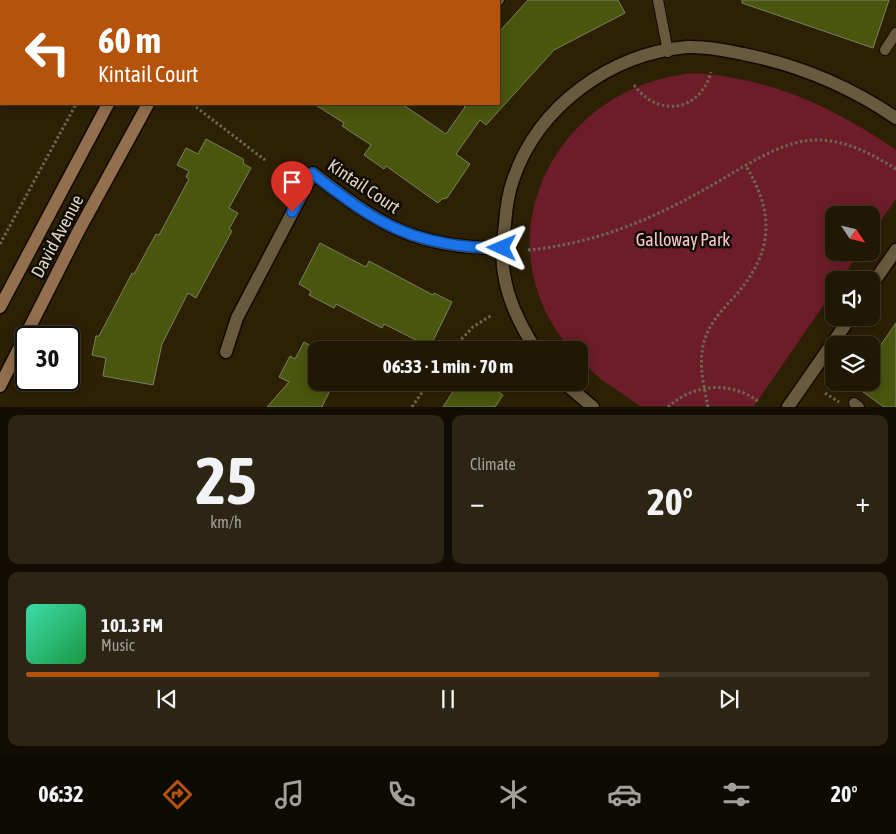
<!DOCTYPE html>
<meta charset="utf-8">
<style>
body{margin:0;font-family:"Asap Condensed",sans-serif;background:#2d2513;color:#f1f3f6;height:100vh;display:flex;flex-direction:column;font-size:19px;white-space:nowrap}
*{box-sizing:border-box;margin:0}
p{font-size:16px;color:#a2a09a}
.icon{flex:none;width:28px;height:28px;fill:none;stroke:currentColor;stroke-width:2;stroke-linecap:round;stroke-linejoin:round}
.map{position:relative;height:407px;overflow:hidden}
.sheet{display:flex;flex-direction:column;gap:8px;padding:8px;background:#120d02;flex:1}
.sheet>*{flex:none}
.hud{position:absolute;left:0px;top:0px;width:500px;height:105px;box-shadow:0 2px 12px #0003,0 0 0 1px #3e3726;background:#b45309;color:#fff;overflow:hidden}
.needle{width:32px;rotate:125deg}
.tools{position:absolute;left:825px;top:206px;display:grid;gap:10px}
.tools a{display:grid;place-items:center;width:55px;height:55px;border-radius:10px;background:#211804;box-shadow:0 2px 12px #0003,0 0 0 1px #3e3726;font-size:25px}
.speed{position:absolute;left:15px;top:326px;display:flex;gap:10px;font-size:25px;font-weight:700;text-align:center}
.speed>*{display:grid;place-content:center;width:65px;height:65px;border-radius:50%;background:#211804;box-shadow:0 2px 12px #0003,0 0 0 1px #3e3726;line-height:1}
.speed .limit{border:2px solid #111;border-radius:8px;background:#fff;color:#111}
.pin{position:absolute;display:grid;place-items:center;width:42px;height:42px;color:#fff;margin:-51px -21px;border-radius:50% 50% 50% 0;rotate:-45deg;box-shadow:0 0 5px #0007}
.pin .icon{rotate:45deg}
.me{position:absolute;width:55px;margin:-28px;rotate:271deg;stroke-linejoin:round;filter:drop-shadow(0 0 4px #0008)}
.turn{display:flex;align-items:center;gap:18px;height:105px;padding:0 15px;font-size:22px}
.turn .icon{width:65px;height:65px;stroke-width:2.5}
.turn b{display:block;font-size:35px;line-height:42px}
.big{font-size:38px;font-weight:700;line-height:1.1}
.sheet .widget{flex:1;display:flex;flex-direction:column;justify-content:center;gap:8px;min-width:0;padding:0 18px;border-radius:10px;background:#2d2513}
.sheet .dial{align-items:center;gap:0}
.dial b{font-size:65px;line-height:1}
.song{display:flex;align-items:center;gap:15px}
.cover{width:60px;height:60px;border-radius:8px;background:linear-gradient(135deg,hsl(160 70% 55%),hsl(140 70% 35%))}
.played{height:5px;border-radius:2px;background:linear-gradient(90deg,#b45309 75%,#3e3726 75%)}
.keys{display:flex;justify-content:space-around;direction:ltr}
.heat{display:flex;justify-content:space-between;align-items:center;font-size:28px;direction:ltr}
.sheet .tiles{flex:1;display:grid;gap:8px;grid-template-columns:1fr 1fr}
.widget:last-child{grid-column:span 2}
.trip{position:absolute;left:308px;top:341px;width:280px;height:50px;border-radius:10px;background:#211804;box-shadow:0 2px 12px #0003,0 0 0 1px #3e3726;font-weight:700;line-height:50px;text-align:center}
.tabs{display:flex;height:80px;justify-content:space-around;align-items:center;background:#0d0a02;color:#a2a09a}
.tabs .icon{width:35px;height:35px}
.tabs .selected{color:#b45309}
.tabs b{font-size:22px;color:#f1f3f6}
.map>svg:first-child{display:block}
</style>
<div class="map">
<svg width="896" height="407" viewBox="0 0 896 407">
<rect width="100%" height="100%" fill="#2c2005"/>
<path fill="#6c1d29" d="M 696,73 C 773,79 833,107 896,150 L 896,199 L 871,235 L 871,215 L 834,215 L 834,252 L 859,253 L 841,280 L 834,280 L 834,290 L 754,406 L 640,406 L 602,380 L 579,359 L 579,350 L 571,350 C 476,239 557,83 696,73 Z"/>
<g fill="#4a560e" stroke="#7a8162">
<path d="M 528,0 L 618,0 L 625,13 L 554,50 L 486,125 L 480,120 L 456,154 L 470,164 L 447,198 L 442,199 L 438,203 L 386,166 L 384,169 L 364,155 L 371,145 L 342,126 L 344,123 L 314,104 L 402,104 L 446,134 L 465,107 L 462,104 L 499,104 L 499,32 Z"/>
<path d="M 742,0 L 889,0 L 873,48 L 742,3 Z"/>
<path d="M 206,139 L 243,159 L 244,164 L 251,168 L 229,208 L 238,213 L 229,229 L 232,231 L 196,298 L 188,293 L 162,344 L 153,385 L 103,376 L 106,358 L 92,355 L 96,336 L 99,336 L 132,273 L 134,274 L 156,234 L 159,235 L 189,179 L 186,177 L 189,171 L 177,165 L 186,148 L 198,154 Z"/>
<path d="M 320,243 L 366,267 L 369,261 L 433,295 L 434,293 L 452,302 L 430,347 L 384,324 L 382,328 L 336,304 L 334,308 L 309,295 L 311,291 L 299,284 Z"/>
<path d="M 896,323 L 896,407 L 884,407 L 849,382 L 871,382 L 871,359 Z"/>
<path d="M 304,342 L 319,350 L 316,350 L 316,382 L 334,382 L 322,407 L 267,407 L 289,382 L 279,377 L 290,356 L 295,359 Z"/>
<path d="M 459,382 L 484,382 L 503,395 L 495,407 L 443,407 Z"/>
</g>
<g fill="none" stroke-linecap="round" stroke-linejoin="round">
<g stroke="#140900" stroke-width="12">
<g id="service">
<path d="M 658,0 L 668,52"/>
<path d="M 354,1 L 354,0"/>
<path d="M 497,1 L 499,0"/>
<path d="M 885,50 L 896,33"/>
<path d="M 854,403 L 859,407"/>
</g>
</g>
<g stroke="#140900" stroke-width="15">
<g id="minor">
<path d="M 871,286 L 896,250"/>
<path d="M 536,350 C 521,327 508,301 504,274 C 501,257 503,241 505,224 C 506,210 508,194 513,180 C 538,106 610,54 687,47 C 706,46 725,50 743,54 C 799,65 849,86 896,118"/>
<path d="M 226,352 L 237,318 L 313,173 C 378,224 416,249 502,248"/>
<path d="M 563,382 L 593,407"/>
<path d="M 788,407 L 850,318"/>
</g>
</g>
<g stroke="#140900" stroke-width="15">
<g id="secondary">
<path d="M 167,1 L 167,0"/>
<path d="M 207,1 L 208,0"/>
<path d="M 0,307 L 108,104"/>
<path d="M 0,386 L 78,232 L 148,104"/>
</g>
</g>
<g stroke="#70664f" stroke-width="3" stroke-dasharray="2.5 2.5" stroke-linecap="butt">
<path d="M 134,1 L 135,0"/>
<path d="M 634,85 C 658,118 700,112 711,72"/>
<path d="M 192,104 L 265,160"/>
<path d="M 0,244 L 76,104"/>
<path d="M 528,250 C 593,244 651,220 707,188 C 736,172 766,150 799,142 C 835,134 867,151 896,169"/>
<path d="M 451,350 L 473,327 L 492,315"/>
<path d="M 825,393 L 839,402"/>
<path d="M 412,407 L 429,382"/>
<path d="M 668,407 C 694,383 732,381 759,402"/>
<path d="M 708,407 C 704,386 698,363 704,342 C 709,323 723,309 736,295 C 773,252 775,214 746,166"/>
</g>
<use href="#service" stroke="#685a3e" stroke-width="10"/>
<use href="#minor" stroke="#685a3e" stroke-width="12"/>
<use href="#secondary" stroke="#926f4d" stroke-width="12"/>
</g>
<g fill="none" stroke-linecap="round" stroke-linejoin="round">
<g stroke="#114b97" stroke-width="12">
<path id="route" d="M 292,212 L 312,173 C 378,225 416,248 502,248"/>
</g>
<use href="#route" stroke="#1a73e8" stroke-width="9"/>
</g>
<g text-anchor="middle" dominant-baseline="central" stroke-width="5" stroke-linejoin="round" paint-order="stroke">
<g font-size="18" fill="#ded6c7" stroke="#100b02">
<text transform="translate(364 186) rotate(34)">Kintail Court</text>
<text transform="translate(57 236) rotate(-62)">David Avenue</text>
</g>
<g font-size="18" fill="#fac7c9" stroke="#100b02">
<text x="683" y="239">Galloway Park</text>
</g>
</g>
</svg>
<div class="tools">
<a><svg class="needle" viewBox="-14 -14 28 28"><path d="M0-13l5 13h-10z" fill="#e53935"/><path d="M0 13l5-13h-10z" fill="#a2a09a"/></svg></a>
<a><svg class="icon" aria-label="sound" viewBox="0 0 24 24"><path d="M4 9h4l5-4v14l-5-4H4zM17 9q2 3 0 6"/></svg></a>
<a><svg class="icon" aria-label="layers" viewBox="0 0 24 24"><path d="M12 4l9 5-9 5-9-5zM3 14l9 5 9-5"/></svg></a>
</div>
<div class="speed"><div class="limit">30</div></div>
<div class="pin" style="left:292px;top:212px;background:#d93025"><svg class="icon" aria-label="arrive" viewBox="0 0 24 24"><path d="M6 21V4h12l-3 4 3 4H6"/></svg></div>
<svg class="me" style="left:502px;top:248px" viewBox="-20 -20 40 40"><path d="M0-17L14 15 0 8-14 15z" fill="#1a73e8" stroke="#fff" stroke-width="4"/></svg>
<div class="trip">06:33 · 1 min · 70 m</div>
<div class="hud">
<div class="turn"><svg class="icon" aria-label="left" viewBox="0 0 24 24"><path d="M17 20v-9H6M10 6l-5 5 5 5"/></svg><div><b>60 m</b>Kintail Court</div></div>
</div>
</div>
<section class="sheet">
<div class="tiles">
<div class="widget dial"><b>25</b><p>km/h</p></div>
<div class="widget"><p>Climate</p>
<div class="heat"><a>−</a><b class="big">20°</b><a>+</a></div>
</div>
<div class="widget">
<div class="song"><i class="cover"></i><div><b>101.3 FM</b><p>Music</p></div></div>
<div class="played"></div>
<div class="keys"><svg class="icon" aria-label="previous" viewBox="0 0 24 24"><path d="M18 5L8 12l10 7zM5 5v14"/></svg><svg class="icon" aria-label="pause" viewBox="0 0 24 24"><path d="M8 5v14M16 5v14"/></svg><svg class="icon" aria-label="next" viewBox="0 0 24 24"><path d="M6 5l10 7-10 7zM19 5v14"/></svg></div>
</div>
</div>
</section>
<nav class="tabs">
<b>06:32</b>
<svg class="icon selected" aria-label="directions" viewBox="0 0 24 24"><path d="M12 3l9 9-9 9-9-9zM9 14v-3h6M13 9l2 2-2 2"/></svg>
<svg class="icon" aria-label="music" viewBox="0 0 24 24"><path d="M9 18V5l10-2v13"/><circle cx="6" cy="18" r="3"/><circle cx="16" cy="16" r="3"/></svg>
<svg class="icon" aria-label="phone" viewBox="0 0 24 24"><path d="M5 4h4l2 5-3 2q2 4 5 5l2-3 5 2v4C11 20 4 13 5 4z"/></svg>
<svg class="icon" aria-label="climate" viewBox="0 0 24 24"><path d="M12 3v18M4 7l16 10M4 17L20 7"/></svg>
<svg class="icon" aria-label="car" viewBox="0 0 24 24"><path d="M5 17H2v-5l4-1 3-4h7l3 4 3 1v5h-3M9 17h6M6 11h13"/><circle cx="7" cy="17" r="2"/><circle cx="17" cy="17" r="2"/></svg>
<svg class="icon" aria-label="filters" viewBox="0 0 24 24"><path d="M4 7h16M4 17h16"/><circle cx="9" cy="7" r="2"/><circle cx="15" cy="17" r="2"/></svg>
<b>20°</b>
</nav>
